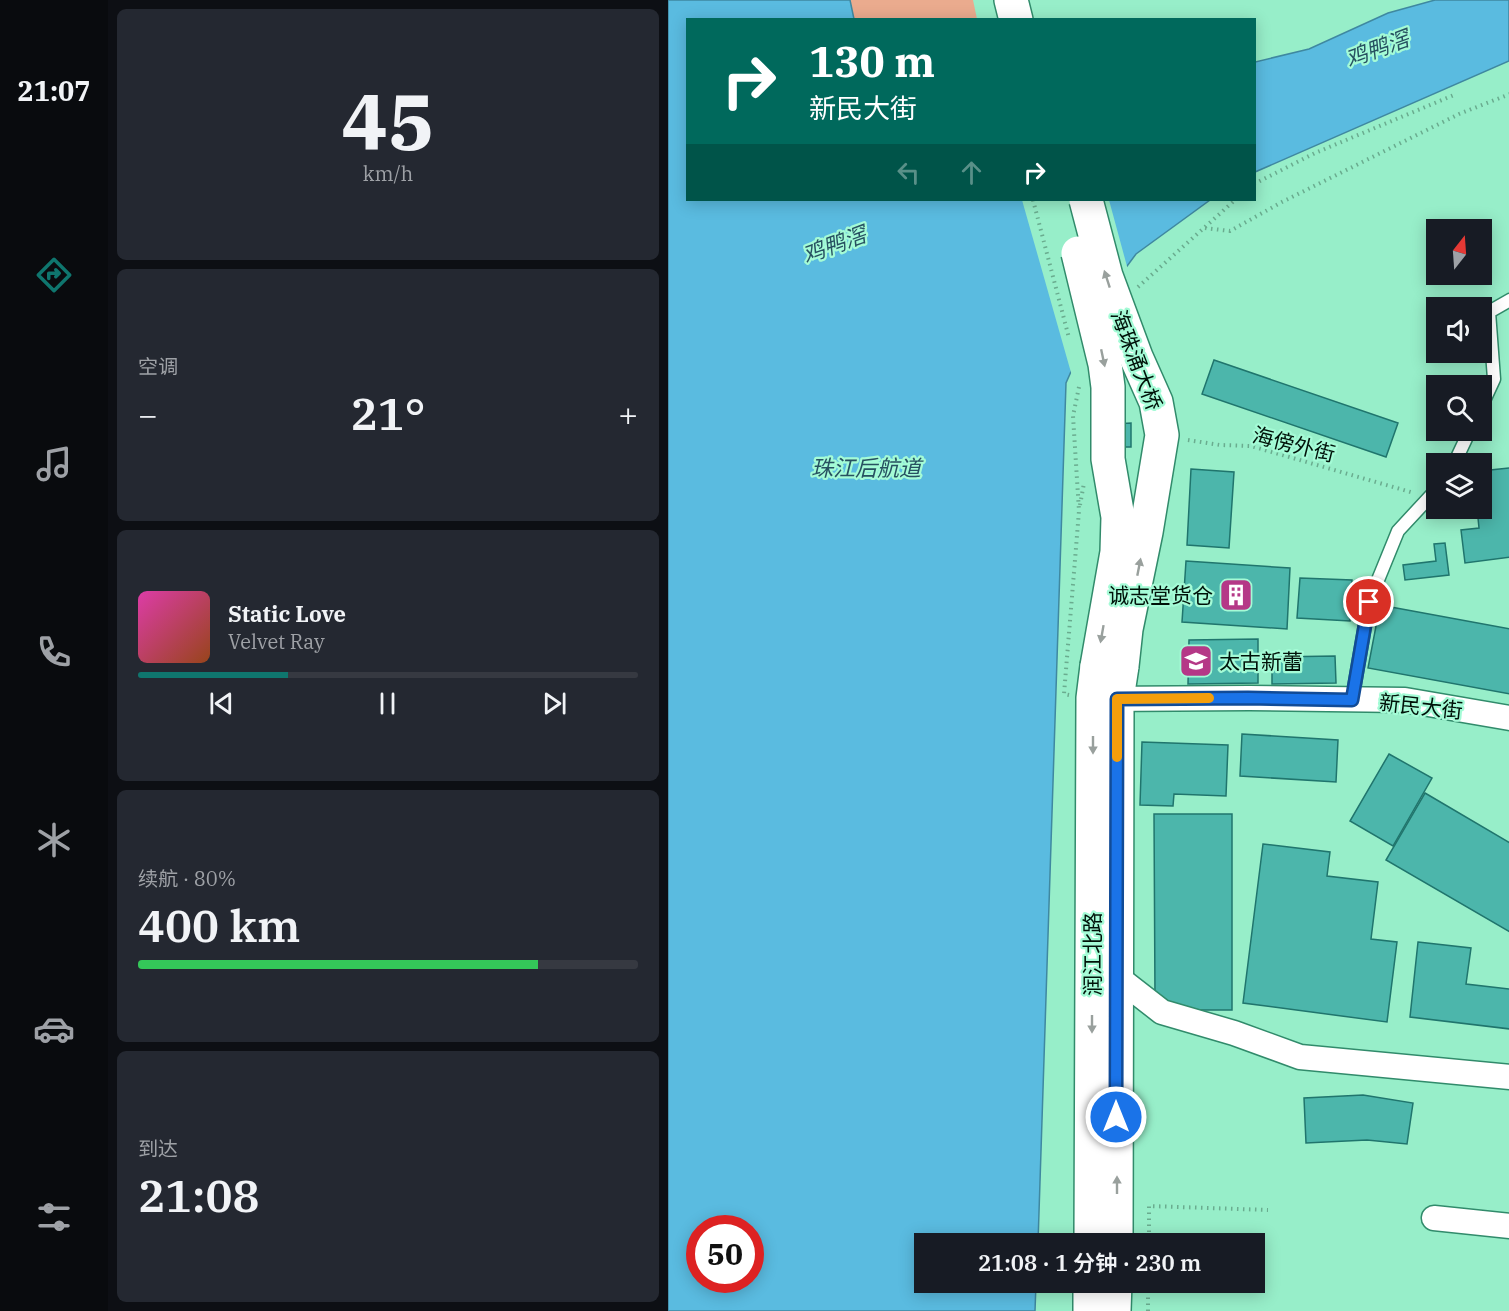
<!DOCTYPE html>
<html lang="zh">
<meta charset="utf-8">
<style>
body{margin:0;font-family:"IBM Plex Serif","Noto Sans SC",serif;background:#242831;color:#f1f3f6;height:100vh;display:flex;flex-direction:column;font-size:22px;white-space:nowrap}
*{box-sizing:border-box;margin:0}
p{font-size:20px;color:#9ea1a6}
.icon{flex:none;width:33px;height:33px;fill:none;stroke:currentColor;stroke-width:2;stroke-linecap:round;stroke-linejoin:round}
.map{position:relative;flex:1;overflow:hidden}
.side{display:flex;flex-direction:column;gap:9px;padding:9px;background:#0d0f14;width:560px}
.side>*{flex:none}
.banner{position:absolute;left:18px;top:18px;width:570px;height:183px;border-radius:0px;box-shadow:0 3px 15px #0003;background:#00695c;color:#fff;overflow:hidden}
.needle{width:39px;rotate:17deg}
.controls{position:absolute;left:758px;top:219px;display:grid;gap:12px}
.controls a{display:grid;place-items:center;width:66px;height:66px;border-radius:0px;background:#171b24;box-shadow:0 3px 15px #0003;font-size:30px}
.speed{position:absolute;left:18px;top:1215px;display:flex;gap:12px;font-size:30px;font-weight:700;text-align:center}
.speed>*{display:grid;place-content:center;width:78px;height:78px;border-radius:50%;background:#171b24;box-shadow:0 3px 15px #0003;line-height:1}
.speed .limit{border:9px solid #d22;background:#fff;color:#111}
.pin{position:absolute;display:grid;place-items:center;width:51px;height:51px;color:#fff;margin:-26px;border:3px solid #fff;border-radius:50%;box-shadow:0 2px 6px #0007}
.me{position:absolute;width:66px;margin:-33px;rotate:0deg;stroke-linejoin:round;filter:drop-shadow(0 0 4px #0008)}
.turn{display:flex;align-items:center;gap:21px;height:126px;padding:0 24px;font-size:27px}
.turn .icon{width:78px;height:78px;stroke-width:2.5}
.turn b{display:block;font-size:42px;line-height:51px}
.lanes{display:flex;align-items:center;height:57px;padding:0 24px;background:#0003;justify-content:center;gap:30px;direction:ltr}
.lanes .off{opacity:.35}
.big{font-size:45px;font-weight:600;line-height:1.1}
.side .widget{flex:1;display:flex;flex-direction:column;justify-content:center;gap:9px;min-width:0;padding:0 21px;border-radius:9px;background:#242831}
.side .dial{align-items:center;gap:0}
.dial b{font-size:78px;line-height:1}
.song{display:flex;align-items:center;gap:18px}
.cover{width:72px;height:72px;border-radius:9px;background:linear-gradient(135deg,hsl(320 70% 55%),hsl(20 70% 35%))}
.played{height:6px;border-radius:3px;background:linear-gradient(90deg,#0f766e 30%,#363941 30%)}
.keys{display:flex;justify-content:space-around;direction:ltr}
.heat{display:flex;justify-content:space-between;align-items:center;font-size:33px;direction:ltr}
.charge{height:9px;border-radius:4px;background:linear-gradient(90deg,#34c759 80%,#363941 0)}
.trip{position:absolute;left:246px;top:1233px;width:351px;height:60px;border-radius:0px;background:#171b24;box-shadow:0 3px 15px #0003;font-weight:600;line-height:60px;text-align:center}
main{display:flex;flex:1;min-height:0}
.tab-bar{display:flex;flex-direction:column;width:108px;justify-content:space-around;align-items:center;background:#090b0e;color:#9ea1a6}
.tab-bar .icon{width:42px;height:42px}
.tab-bar .on{color:#0f766e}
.tab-bar b{font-size:27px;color:#f1f3f6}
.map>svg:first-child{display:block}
</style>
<main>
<nav class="tab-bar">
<b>21:07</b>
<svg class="icon on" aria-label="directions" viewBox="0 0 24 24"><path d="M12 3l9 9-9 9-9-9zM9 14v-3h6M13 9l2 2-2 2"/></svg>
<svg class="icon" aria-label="music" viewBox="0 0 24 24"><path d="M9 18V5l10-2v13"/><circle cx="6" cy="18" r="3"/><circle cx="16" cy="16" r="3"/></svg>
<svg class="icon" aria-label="phone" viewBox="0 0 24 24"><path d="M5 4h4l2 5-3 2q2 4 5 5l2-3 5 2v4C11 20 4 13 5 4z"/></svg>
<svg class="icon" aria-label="climate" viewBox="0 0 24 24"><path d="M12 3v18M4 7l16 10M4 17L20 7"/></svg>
<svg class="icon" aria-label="car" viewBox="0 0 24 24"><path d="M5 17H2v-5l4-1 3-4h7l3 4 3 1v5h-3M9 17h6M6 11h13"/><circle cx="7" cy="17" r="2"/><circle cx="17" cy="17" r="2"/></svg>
<svg class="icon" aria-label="filters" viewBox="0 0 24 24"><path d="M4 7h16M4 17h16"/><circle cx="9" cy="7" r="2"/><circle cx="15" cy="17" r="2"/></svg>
</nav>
<section class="side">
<div class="widget dial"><b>45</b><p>km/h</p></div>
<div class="widget"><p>空调</p>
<div class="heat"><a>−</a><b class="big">21°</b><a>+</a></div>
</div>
<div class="widget">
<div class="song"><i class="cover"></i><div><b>Static Love</b><p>Velvet Ray</p></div></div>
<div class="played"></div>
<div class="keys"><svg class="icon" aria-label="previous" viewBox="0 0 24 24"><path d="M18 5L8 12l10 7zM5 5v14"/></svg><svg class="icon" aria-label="pause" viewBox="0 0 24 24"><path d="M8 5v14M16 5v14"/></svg><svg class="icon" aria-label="next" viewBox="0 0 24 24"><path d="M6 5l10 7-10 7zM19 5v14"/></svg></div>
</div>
<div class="widget"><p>续航 · 80%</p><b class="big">400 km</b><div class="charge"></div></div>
<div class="widget"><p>到达</p><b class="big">21:08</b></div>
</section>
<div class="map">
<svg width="842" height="1311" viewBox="0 0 842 1311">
<rect width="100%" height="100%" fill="#97eec9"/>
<path fill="#eaab8e" d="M 182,0 L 305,0 L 309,19 L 186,19 Z"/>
<g fill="#5abbe0" stroke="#3f88a0" stroke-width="1.5" fill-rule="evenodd">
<path d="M 0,0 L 182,0 L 186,19 L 20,20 L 20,200 L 542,200 L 468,254 L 436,297 L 398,383 L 370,1243 L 256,1244 L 256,1282 L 368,1283 L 367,1311 L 0,1311 ZM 32,1228 L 82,1228 L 82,1280 L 32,1280 Z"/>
<path d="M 767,0 L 841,0 L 841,61 L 587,172 L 587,62 L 641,49 L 720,13 Z"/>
</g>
<path fill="#97eec9" d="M 354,200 L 441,200 L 460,270 L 439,298 L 404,376 Z"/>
<g fill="#4cb6ab" stroke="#20756d" stroke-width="1.5">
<path d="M 546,360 L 730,423 L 718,457 L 534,394 Z"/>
<path d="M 463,423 L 463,447 L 447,447 L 446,424 Z"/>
<path d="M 842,468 L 842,557 L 797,563 L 793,530 L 811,528 L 809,508 L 813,508 L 813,471 Z"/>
<path d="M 523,469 L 566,472 L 561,548 L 519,545 Z"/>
<path d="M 777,543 L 781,575 L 737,580 L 735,565 L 768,561 L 766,544 Z"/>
<path d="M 518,561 L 622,568 L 619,629 L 514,622 Z"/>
<path d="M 632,578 L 684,580 L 682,621 L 629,618 Z"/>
<path d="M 712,605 L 842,629 L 842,694 L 700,668 Z"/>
<path d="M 590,639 L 590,683 L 520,684 L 521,640 Z"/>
<path d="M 667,656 L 668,683 L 604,684 L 604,657 Z"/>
<path d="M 574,734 L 670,740 L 668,782 L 572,776 Z"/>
<path d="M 474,742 L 560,745 L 558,796 L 506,794 L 505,806 L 472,805 Z"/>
<path d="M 721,754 L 764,778 L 725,846 L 682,821 Z"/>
<path d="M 757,793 L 842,843 L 842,932 L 718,860 Z"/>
<path d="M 486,814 L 564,814 L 564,1010 L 507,1010 L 487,998 Z"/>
<path d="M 595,844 L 662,852 L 659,876 L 710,882 L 703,939 L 729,942 L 719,1022 L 575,1003 Z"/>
<path d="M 750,942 L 803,948 L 798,984 L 842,989 L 842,1029 L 742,1017 Z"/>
<path d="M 695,1095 L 745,1103 L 739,1144 L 699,1140 L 638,1143 L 636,1098 Z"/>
</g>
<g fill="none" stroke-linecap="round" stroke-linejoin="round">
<g stroke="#318b6b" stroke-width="15">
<g id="lane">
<path d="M 813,407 L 826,379 L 821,312 L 842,300"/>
<path d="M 786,464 L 802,430"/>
<path d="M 684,700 L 701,602 L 730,531 L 768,490"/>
</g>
</g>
<g stroke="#318b6b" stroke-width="27">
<g id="street">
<path d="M 434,699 L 581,698 L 737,700 L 842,718"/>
<path d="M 449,977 L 494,1012 L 566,1033 L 632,1057 L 842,1077"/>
<path d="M 766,1218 L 842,1226"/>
</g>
</g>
<g stroke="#318b6b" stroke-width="36">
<g id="secondary">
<path d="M 343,0 L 348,20"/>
<path d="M 423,1244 L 425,698 L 429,666"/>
<path d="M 448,1244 L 449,699 L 454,666"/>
<path d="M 422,1311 L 422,1282"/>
<path d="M 446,1311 L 447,1282"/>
</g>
</g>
<g stroke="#6aac8f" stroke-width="4" stroke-dasharray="1.5 4.5" stroke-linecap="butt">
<path d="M 586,184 L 647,153 L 786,95"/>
<path d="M 537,228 L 562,231 L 614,202 L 791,114 L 842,94"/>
<path d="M 470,287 L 567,200"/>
<path d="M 520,440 L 552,445 L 583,446 L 746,493"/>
<path d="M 412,505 L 416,483"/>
<path d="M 401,695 L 396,694 L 411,511 L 405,416 L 411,387"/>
<path d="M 481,1244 L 481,1206 L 600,1210"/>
<path d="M 480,1311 L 480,1282"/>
</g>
<use href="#lane" stroke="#fff" stroke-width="12"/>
<use href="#street" stroke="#fff" stroke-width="24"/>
<use href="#secondary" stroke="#fff" stroke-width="33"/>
<g stroke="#318b6b" stroke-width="36" stroke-linecap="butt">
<g id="secondary-bridge">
<path d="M 418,200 L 438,276 L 468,357 L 488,402 L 494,435 L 478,532 L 458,629 L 454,666"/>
<path d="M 410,253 L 437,364 L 440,387 L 440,459 L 450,517 L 449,552 L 429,666"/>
</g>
</g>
<path stroke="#6aac8f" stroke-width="4" stroke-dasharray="1.5 4.5" stroke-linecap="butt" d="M 365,200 L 401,338"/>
<use href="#secondary-bridge" stroke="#fff" stroke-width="33"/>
</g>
<defs><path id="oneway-solid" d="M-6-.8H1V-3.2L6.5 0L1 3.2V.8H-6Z" transform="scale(1.5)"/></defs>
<g fill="#99a09d">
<use href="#oneway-solid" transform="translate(439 279) rotate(-108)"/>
<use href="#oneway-solid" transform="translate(435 358) rotate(78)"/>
<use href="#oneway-solid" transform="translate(471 567) rotate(-79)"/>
<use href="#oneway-solid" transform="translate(434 634) rotate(100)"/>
<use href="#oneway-solid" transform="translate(425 745) rotate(90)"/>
<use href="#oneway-solid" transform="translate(424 1024) rotate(90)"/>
<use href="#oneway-solid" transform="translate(449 1185) rotate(-90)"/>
</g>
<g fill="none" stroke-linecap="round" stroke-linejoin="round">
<g stroke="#114b97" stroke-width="15">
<path id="route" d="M 448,1117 L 449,699 L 580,698 L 684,700 L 701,602"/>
</g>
<use href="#route" stroke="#1a73e8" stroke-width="10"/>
<path stroke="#f59e0b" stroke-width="10" d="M 449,757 L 449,699 L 541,698"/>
</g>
<defs>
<g id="building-square" transform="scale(1.725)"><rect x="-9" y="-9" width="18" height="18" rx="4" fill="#b53887" stroke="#a4fbd6"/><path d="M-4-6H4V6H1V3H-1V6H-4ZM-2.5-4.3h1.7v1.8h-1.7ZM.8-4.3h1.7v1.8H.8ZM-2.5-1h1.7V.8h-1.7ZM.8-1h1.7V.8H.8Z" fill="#fff"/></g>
<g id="school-square" transform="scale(1.725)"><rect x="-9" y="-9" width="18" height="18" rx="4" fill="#b53887" stroke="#a4fbd6"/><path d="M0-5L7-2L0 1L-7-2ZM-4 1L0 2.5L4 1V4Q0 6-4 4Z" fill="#fff"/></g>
</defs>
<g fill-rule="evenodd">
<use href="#building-square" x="568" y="595"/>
<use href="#school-square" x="528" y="661"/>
</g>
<g text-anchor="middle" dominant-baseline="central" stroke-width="4.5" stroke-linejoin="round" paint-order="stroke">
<g font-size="21" fill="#001209" stroke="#a4fbd6">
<text transform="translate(469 360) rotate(69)">海珠涌大桥</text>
<text transform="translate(626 444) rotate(14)">海傍外街</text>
<text transform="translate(753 706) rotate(6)">新民大街</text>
<text transform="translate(424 954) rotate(-90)">润江北路</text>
</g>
<g font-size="21" fill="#001209" stroke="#a4fbd6" text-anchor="end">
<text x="545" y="595">诚志堂货仓</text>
<text x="551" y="661" text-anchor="start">太古新蕾</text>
</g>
<g font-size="22" font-style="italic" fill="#275161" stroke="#a4fbd6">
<text transform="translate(709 48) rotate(-20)">鸡鸭滘</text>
<text transform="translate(166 244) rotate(-20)">鸡鸭滘</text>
<text x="198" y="467">珠江后航道</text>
</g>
</g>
</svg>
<div class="controls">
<a><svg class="needle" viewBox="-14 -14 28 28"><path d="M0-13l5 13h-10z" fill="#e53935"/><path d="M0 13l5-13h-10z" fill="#9ea1a6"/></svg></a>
<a><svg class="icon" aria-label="sound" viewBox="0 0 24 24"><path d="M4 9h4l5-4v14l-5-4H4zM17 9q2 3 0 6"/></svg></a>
<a><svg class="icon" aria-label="search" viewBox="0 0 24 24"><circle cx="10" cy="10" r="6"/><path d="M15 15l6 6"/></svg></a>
<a><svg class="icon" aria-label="layers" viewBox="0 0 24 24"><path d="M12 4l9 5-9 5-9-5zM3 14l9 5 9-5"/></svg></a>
</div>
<div class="speed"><div class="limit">50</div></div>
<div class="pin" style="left:701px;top:602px;background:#d93025"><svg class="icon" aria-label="arrive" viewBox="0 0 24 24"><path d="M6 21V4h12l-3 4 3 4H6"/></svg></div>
<svg class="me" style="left:448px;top:1117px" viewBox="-20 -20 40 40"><circle r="17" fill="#1a73e8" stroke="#fff" stroke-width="3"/><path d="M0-11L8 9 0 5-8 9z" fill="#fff"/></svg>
<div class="trip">21:08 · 1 分钟 · 230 m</div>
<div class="banner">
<div class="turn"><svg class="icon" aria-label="right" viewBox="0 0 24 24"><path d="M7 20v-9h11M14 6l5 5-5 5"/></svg><div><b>130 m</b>新民大街</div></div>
<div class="lanes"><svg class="icon off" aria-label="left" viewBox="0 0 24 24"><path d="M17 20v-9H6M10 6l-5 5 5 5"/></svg><svg class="icon off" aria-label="ahead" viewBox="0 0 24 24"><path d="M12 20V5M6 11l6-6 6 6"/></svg><svg class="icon" aria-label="right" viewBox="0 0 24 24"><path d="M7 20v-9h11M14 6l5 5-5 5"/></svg></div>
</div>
</div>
</main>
